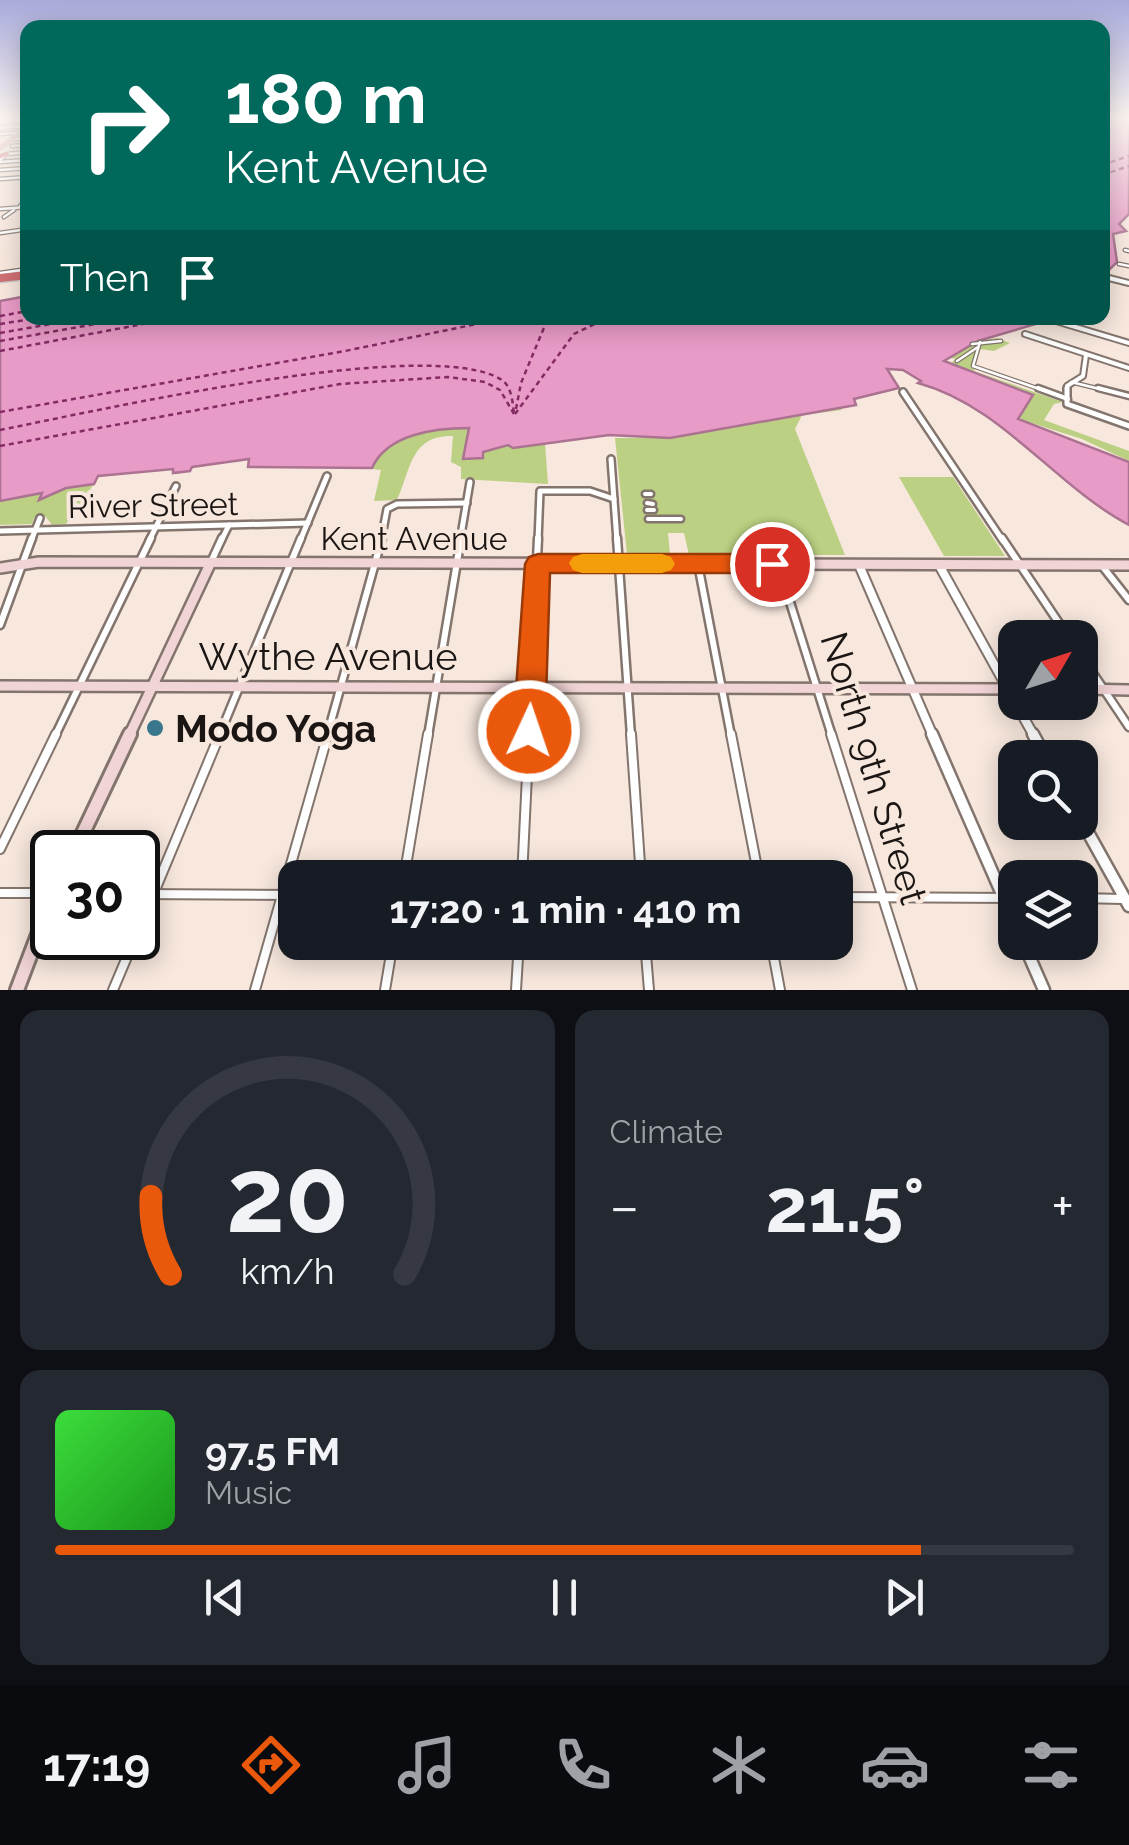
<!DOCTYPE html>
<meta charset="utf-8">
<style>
body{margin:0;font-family:Raleway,sans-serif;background:#242831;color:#f1f3f6;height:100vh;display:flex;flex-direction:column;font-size:38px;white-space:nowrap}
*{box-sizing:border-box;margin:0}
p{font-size:32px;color:#9ea1a6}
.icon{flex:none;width:55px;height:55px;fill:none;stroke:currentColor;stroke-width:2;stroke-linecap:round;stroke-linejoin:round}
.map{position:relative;height:990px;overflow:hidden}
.drawer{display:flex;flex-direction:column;gap:20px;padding:20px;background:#0d0f14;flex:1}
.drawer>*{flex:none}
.hud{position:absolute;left:20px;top:20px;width:1090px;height:305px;border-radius:20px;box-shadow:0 5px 25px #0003;background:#00695c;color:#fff;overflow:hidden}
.needle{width:65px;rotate:51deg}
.controls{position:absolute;left:998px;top:620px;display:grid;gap:20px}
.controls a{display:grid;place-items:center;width:100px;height:100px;border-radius:20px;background:#171b24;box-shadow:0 5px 25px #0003;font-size:50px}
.speed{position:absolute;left:30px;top:830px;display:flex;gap:20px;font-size:50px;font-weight:700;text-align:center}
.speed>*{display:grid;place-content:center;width:130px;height:130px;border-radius:50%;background:#171b24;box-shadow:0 5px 25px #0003;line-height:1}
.speed .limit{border:5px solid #111;border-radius:15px;background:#fff;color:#111}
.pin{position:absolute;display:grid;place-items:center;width:85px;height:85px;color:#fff;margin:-42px;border:5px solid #fff;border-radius:50%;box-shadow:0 2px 10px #0007}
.me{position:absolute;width:110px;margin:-55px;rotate:3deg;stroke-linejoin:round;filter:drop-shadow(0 0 8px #0008)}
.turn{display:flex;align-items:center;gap:35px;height:210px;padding:0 40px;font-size:45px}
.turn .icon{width:130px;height:130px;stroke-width:2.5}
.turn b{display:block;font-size:70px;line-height:85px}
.then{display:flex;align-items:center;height:95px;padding:0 40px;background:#0003;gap:20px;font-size:38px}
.big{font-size:75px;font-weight:700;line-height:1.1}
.drawer .tile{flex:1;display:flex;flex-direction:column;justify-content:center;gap:15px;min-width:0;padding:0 35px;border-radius:20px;background:#242831}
.drawer .dial{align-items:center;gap:0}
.dial svg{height:260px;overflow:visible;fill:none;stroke:#363941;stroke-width:7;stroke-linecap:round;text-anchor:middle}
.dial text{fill:#f1f3f6;stroke:none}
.song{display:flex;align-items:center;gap:30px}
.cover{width:120px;height:120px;border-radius:15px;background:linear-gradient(135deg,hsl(120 70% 55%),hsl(120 70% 35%))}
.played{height:10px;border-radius:5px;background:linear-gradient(90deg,#ea580c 85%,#363941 85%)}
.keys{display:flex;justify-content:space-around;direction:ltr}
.heat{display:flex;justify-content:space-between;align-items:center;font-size:55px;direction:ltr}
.drawer .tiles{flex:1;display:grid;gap:20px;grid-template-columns:1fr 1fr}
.tile:last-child{grid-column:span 2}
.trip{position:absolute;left:278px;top:860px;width:575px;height:100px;border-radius:20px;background:#171b24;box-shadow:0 5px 25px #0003;font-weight:700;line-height:100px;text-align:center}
.dock{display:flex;height:160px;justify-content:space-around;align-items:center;background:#090b0e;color:#9ea1a6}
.dock .icon{width:70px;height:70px}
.dock .selected{color:#ea580c}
.dock b{font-size:45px;color:#f1f3f6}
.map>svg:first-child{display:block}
</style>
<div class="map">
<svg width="1129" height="990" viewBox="0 0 1129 990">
<rect width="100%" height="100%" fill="#f7e7dd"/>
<g fill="#bbd082">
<path d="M 997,338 L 1010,343 L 994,351 L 980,349 L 974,371 L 1063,402 L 1054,404 L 1044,420 L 1129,451 L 1129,461 L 1082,439 L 1022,420 L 1019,415 L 1033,395 L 965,372 L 951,363 L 956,359 L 951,358 L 952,354 L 978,341 Z"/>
<path d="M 474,400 L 464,459 L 508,445 L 545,443 L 548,484 L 461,479 L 461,467 L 451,462 L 453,436 C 410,435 411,470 397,500 L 374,501 L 381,470 L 372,469 C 385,436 429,430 461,428 Z"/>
<path d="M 839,406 L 842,410 L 802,415 L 795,429 L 845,555 L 689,555 L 684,533 L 668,533 L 670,555 L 627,554 L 615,438 L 670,438 Z"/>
<path d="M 899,477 L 953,477 L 1005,556 L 944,556 Z"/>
<path d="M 94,484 L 66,524 L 52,525 L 46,517 L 34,518 L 32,524 L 0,525 L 0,501 L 43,492 L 41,500 L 66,488 Z"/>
</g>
<g fill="#e99bc7" stroke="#ab7391" stroke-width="2.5">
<path d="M 1103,119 L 1129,119 L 1129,214 L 1119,224 L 1126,231 L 1113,234 L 1117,262 L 1103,276 Z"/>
<path d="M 27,296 L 28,318 L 1056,318 L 978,341 L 944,361 L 1033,395 L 1018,419 L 1129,462 L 1129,525 C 1054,485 1002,406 918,383 L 921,381 L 903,370 L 887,369 L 899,388 L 854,399 L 856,405 L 670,438 L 609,435 L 513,448 L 508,445 L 483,452 L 483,458 L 463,459 L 469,428 C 435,428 387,434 372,468 L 248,467 L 249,459 L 192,467 L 190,471 L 173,473 L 173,469 L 98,476 L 94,484 L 66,488 L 39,500 L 42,493 L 0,501 L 0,301 Z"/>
</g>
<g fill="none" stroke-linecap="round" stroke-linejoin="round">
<g stroke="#852b64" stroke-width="2.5" stroke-dasharray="5 4" stroke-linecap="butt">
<path d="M 1102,165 L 1129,156"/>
<path d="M 1102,175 L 1129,166"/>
<path d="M 0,316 L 28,311"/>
<path d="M 0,324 L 38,318"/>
<path d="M 0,333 L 85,318"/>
<path d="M 0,341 L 129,318"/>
<path d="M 0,351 L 175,318"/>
<path d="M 516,409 L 521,383 L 548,318"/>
<path d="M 0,412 L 345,351 L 506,318"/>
<path d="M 515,414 L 574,334 L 607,318"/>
<path d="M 0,430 C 92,412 431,334 502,380 C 512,387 513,404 514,415"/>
<path d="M 0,446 L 340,384 L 448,377 L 485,382 L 500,390 L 514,414"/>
</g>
<g stroke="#83756d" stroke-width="5">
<g id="pedestrian-far1">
<path d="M 20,206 L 28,197"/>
<path d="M 980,342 L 973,366 L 1045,391"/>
<path d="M 972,344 L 1001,341"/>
<path d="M 957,361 L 978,347"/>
<path d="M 1071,382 L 1108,391"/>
</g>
</g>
<g stroke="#83756d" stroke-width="9">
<g id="pedestrian">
<path d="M 1038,388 L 1068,399"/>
<path d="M 1098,388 L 1129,396"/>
<path d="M 645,494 L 651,494"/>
<path d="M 647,503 L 653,504"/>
<path d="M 647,510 L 654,510"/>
<path d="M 648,519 L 681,519"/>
</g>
</g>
<g stroke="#83756d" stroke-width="5">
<g id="minor-far4">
<path d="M 0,122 L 28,120"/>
<path d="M 0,128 L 28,126"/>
<path d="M 0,134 L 28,132"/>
<path d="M 14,139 L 28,138"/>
<path d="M 12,146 L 28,145"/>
<path d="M 0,160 L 7,154 L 28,152"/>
<path d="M 0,162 L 28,160"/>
<path d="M 0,170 L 28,168"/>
<path d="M 0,179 L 28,177"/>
<path d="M 0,209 L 28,207"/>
<path d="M 4,217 L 14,210"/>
<path d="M 0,233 L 28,229"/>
<path d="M 1125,250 L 1129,251"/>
<path d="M 1119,264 L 1129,266"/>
<path d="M 0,273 L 28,269"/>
</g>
</g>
<g stroke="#83756d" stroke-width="8">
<g id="minor-far3">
<path d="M 1109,278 L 1129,283"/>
<path d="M 1059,322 L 1129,343"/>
<path d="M 1025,334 L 1129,368"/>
<path d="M 1067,391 L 1067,386 L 1083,376 L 1086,355"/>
</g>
</g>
<g stroke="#83756d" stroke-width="10">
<g id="minor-far2">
<path d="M 1067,388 L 1067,404 L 1129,426"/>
<path d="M 903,392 L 1003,541"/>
<path d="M 611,459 L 617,541"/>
<path d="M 0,531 L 308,523"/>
<path d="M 31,541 L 40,518"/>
<path d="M 149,541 L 176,486"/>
<path d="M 221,541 L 229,525"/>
<path d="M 300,541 L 327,476"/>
<path d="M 381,541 L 387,509 L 397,504 L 467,503"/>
<path d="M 460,541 L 470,482"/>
<path d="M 538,541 L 540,491 L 590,491 L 614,499"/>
</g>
</g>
<g stroke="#83756d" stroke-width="11">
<g id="minor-far1">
<path d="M 617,538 L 631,736"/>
<path d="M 1002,538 L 1069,638"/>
<path d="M 211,562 L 222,538"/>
<path d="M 698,564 L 731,736"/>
<path d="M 778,564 L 832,736"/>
<path d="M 1103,567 L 1129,600"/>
<path d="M 0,625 L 32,538"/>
<path d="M 1080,654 L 1129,727"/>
<path d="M 55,736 L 151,538"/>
<path d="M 219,736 L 301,538"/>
<path d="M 327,736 L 382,538"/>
<path d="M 428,736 L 461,538"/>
<path d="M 529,736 L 538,538"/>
</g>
</g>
<g stroke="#83756d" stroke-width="12">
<g id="minor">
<path d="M 631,734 L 641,878"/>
<path d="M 731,734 L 759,878"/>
<path d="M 831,734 L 912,990"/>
<path d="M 0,849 L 56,734"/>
<path d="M 404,878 L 428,734"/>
<path d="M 522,878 L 529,734"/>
<path d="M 0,893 L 52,893"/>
<path d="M 138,894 L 295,895"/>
<path d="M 835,897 L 1015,898"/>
<path d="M 1080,898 L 1122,899"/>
<path d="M 138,931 L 220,734"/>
<path d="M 645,942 L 649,990"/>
<path d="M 771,942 L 780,990"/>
<path d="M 113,990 L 135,938"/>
<path d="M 255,990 L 328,734"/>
<path d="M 385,990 L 393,942"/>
<path d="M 516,990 L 519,942"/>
</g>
</g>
<g stroke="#83756d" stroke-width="12">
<g id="tertiary-far1">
<path d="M 859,565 L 933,736"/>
<path d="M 939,565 L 1015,702"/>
<path d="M 1015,702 L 1034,736"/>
</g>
</g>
<g stroke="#83756d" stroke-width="15">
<g id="tertiary">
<path d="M 932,734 L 1015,924"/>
<path d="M 1033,734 L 1046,758"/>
<path d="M 1080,818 L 1129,906"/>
<path d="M 1023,942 L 1044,990"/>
</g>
</g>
<g stroke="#83756d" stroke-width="14">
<g id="secondary-far1">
<path d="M 0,568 L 39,562 L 1129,565"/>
<path d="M 0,686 L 1015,689"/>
<path d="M 1080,689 L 1129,690"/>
<path d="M 129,736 L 211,562"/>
</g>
</g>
<g stroke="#83756d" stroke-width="18">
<g id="secondary">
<path d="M 74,852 L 130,734"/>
<path d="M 17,990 L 52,898"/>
</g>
</g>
<g stroke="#cdcccb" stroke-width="6">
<g id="primary">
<path d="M 0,119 L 4,119"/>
<path d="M 0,148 L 28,127"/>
</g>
</g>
<g stroke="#cdcccb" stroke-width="6">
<path id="motorway-far2" d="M 0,156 L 7,154"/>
</g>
<g stroke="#cdcccb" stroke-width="8">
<path id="motorway-far1" d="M 19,276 L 28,275"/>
</g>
<g stroke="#cdcccb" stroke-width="11">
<path id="motorway" d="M 0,278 L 28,275"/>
</g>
<use href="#pedestrian-far1" stroke="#fff" stroke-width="2.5"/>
<use href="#pedestrian" stroke="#fff" stroke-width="4"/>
<use href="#minor-far4" stroke="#fff" stroke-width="2.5"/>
<use href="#minor-far3" stroke="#fff" stroke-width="4"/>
<use href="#minor-far2" stroke="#fff" stroke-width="5"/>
<use href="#minor-far1" stroke="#fff" stroke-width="6"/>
<use href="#minor" stroke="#fff" stroke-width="8"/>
<use href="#tertiary-far1" stroke="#fff" stroke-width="8"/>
<use href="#tertiary" stroke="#fff" stroke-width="10"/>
<use href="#secondary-far1" stroke="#f1d4d5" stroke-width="9"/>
<use href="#secondary" stroke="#f1d4d5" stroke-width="12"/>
<use href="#primary" stroke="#e2a9aa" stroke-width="4"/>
<use href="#motorway-far2" stroke="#cf6f72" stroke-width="4"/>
<use href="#motorway-far1" stroke="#cf6f72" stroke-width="5"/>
<use href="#motorway" stroke="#cf6f72" stroke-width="8"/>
</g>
<linearGradient id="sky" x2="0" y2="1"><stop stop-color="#a8aadb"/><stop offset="0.46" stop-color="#fbf4f0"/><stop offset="1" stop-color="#fbf4f0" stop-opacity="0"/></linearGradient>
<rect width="1129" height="257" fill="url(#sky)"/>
<path fill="#ea580c" stroke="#983908" stroke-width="2.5" d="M 538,554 L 772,554 L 780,557 L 784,564 L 780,570 L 772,573 L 550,573 L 545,731 L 540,741 L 529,746 L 518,741 L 513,731 L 525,564 L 529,557 Z"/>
<path fill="#f59e0b" d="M 582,554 L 662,554 L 671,557 L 675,564 L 671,570 L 662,573 L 582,573 L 573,570 L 569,563 L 573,557 Z"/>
<circle fill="#38778c" stroke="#f7e7dd" stroke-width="4" cx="155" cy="728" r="10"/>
<g text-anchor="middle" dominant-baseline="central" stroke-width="8" stroke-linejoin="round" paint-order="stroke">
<g font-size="32" fill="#1b1613" stroke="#f7e7dd">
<text transform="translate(153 505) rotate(-1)">River Street</text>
<text x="414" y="538">Kent Avenue</text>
</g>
<g font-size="38" fill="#1b1613" stroke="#f7e7dd">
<text x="328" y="656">Wythe Avenue</text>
<text transform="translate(874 768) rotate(73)">North 9th Street</text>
</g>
<g font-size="38" font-weight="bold" fill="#1b1613" stroke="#f7e7dd" text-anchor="start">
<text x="175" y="728">Modo Yoga</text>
</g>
</g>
</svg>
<div class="controls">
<a><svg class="needle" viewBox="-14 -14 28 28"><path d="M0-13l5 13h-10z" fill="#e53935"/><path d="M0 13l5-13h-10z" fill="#9ea1a6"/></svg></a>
<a><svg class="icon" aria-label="search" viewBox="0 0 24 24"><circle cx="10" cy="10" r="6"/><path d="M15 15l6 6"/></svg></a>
<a><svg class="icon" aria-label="layers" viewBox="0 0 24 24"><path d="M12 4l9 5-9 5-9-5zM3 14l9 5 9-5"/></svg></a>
</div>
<div class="speed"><div class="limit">30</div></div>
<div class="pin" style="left:772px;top:564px;background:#d93025"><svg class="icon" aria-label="arrive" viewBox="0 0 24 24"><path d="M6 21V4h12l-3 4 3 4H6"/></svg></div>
<svg class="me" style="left:529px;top:731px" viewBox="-20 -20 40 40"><circle r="17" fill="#ea580c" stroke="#fff" stroke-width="3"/><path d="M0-11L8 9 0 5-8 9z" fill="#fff"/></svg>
<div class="trip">17:20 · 1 min · 410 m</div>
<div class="hud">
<div class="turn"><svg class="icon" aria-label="right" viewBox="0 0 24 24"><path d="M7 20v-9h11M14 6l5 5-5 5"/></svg><div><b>180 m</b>Kent Avenue</div></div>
<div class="then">Then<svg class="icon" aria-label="arrive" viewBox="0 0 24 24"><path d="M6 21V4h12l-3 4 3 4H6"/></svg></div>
</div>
</div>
<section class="drawer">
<div class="tiles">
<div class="tile dial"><svg viewBox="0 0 100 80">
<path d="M14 69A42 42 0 1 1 86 69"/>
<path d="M14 69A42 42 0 0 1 8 45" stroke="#ea580c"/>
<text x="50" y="56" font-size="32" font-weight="700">20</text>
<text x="50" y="72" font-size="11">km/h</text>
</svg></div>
<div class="tile"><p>Climate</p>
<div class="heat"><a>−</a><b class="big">21.5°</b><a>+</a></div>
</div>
<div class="tile">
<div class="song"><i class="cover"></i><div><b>97.5 FM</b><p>Music</p></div></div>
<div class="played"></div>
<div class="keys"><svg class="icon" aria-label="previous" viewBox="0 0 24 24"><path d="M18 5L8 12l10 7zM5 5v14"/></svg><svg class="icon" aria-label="pause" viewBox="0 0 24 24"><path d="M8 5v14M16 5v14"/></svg><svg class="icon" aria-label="next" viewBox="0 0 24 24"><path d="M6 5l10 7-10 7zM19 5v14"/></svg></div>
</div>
</div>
</section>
<nav class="dock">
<b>17:19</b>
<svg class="icon selected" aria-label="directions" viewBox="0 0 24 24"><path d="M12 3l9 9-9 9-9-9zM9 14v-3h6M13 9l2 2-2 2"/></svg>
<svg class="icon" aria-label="music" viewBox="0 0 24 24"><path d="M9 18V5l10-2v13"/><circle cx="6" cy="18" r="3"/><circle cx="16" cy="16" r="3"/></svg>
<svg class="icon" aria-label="phone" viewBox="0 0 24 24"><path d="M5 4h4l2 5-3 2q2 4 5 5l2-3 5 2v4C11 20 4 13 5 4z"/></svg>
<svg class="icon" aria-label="climate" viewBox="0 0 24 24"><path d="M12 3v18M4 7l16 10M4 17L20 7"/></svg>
<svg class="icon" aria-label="car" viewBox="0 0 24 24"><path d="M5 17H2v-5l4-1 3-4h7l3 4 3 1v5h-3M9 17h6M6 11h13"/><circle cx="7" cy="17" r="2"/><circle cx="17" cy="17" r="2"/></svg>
<svg class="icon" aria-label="filters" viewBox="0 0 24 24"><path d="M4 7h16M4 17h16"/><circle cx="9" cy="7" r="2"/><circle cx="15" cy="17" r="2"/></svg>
</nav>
